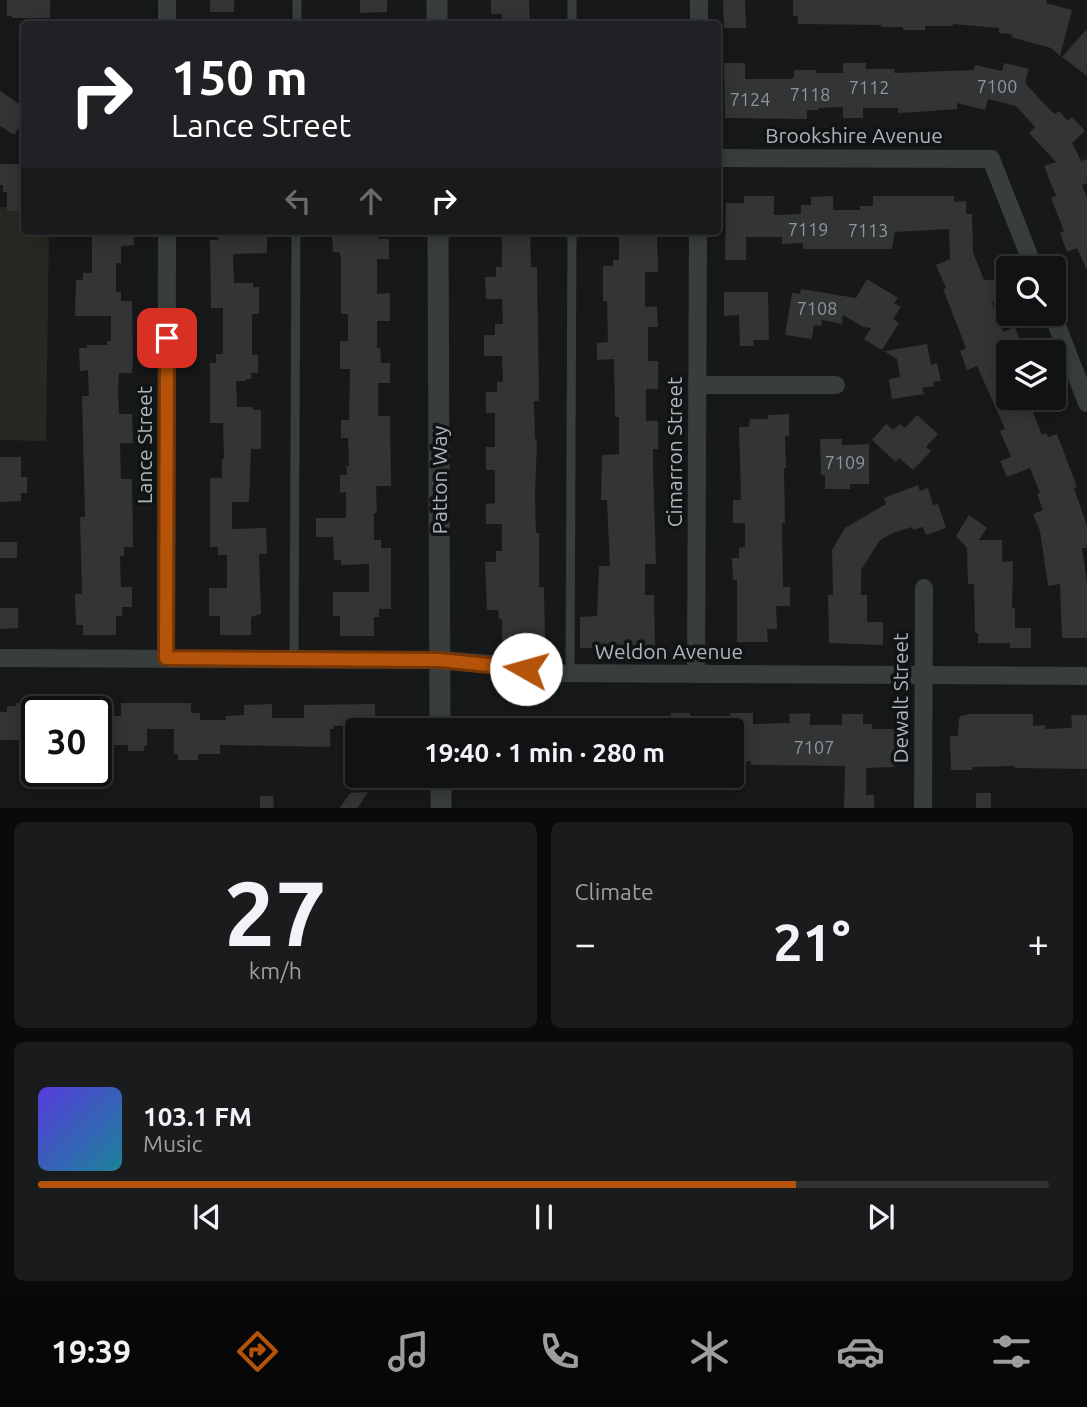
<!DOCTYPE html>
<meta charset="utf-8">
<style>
body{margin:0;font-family:Ubuntu,sans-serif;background:#1a1b1c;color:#f1f3f6;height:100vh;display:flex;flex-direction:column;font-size:26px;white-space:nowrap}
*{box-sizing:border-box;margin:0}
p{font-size:23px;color:#9c9ea0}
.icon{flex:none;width:38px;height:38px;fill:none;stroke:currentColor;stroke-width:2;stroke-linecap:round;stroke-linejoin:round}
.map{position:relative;height:808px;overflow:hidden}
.panel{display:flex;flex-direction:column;gap:14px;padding:14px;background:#090a0a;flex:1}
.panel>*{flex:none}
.hud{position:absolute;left:21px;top:21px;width:700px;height:214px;border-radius:7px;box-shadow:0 4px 18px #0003,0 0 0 2px #303233;background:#202124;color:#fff;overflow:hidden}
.fabs{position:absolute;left:996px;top:256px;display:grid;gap:14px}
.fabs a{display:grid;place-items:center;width:70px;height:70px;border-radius:7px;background:#111213;box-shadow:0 4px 18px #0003,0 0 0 2px #303233;font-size:35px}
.speed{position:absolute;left:21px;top:696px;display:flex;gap:14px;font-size:35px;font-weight:700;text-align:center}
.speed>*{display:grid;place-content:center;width:91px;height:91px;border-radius:50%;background:#111213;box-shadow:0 4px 18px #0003,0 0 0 2px #303233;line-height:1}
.speed .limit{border:4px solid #111;border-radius:10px;background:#fff;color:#111}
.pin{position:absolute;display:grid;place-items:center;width:60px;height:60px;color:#fff;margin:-30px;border-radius:14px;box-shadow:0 4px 10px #0006}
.me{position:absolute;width:77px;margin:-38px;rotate:277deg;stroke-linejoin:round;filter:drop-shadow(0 0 5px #0008)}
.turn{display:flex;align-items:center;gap:24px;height:147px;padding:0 35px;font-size:32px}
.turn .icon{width:91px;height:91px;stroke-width:2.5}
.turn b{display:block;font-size:49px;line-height:60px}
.lanes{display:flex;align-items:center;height:66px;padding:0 35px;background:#0003;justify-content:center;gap:35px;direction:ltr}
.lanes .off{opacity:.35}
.big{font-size:52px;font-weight:700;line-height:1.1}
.panel .widget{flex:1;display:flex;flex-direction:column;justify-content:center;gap:10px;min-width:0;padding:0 24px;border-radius:10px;background:#1a1b1c}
.panel .dial{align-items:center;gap:0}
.dial b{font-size:91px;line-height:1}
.song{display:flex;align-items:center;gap:21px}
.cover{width:84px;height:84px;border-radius:10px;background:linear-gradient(135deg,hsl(250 70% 55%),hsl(190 70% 35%))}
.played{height:7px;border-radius:4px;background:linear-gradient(90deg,#b45309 75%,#303233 75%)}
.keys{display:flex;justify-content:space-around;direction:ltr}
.heat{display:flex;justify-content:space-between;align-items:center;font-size:38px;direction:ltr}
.panel .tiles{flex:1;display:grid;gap:14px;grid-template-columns:1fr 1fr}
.widget:last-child{grid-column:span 2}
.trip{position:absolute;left:345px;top:718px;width:399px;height:70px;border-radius:7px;background:#111213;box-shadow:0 4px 18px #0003,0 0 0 2px #303233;font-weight:700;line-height:70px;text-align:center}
.menu{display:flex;height:112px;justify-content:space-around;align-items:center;background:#070708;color:#9c9ea0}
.menu .icon{width:49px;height:49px}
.menu .selected{color:#b45309}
.menu b{font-size:32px;color:#f1f3f6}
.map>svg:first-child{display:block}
</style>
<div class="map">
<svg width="1087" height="809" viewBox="0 0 1087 809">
<rect width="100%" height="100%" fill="#171819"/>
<path fill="#252921" d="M 0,207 L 24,207 L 24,231 L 49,231 L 46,441 L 0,440 Z"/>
<g fill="#323435">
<path d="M 7,0 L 50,0 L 50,18 L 12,18 L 12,16 L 7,16 Z"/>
<rect x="210" y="0" width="24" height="12"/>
<path d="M 360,0 L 387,0 L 387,12 L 360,13 Z"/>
<path d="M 491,0 L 529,0 L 530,24 L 502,24 L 502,14 L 491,14 Z"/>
<path d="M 723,0 L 745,0 L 746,28 L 724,28 Z"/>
<path d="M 793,0 L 1047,0 L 1046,3 L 1072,10 L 1060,56 L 1051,48 L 1011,37 L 1012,34 L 999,33 L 999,28 L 953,24 L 953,26 L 925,26 L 925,30 L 903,30 L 903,27 L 881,27 L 881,25 L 798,24 L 798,16 L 793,16 Z"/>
<path d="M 1087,29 L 1087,76 L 1062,57 Z"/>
<path d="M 724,63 L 745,63 L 745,79 L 791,79 L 794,77 L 794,70 L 816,70 L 816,73 L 843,73 L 843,63 L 866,63 L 866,69 L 894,69 L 895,73 L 974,70 L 975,65 L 1002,71 L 1004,63 L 1029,69 L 1025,83 L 1050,110 L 1055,114 L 1059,111 L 1068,121 L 1072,117 L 1085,131 L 1072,143 L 1081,161 L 1087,159 L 1087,183 L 1082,185 L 1087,197 L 1087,270 L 1077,248 L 1067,252 L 1060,233 L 1064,231 L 1051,198 L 1056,196 L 1044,166 L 1056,162 L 1029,133 L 1035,127 L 1016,106 L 988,99 L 985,110 L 957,103 L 957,109 L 917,112 L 898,113 L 898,108 L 863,108 L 863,118 L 843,118 L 843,107 L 818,108 L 818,110 L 807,110 L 807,119 L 725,118 Z"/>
<path d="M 0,91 L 24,107 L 24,119 L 14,135 L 0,126 Z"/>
<path d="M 0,164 L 19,164 L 19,168 L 24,168 L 24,211 L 7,211 L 7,192 L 3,192 L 3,185 L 0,185 Z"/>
<path d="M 744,196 L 774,196 L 774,215 L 801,214 L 801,205 L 811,205 L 811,197 L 833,196 L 833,210 L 860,210 L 860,206 L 873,206 L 873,196 L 954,196 L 954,202 L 966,201 L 966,214 L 972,214 L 973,252 L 984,280 L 996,280 L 996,300 L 992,302 L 1003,332 L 1015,327 L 1023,348 L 1008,352 L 1008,397 L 1027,397 L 1042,435 L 1046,433 L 1048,437 L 1057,434 L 1077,487 L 1074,488 L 1087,526 L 1087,548 L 1082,548 L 1087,582 L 1087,638 L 1062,638 L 1060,584 L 1048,586 L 1040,531 L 1033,514 L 1043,510 L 1037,494 L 1040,493 L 1030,468 L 1007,477 L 1000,461 L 1011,457 L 1000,431 L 1005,429 L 977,366 L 967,370 L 960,351 L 966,348 L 943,289 L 946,288 L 936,265 L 950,259 L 949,229 L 895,232 L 892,249 L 803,249 L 803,243 L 782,244 L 782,237 L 746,237 L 746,260 L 725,260 L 726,203 L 744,203 Z"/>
<path d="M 92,231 L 133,231 L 134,245 L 121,246 L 121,263 L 116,263 L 116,292 L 121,292 L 121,301 L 132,301 L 133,361 L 132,373 L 119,373 L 118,387 L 119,414 L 132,414 L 133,443 L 120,443 L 121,479 L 132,479 L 133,547 L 124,547 L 124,556 L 120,556 L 121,587 L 132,587 L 132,607 L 122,607 L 122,616 L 116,616 L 116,635 L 83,635 L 83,625 L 76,625 L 75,594 L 82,594 L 80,517 L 85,517 L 82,396 L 89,396 L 88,370 L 80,371 L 79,348 L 87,348 L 87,345 L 107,345 L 107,341 L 111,341 L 111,316 L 75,316 L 76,280 L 83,280 L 83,273 L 92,273 Z"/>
<path d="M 218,231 L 267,231 L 267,253 L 233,254 L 234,283 L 253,283 L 253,287 L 259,287 L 259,314 L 252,314 L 252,355 L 258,355 L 258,373 L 251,373 L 251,379 L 246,379 L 246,381 L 236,381 L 237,407 L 253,407 L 253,410 L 261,410 L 261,449 L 251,449 L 249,502 L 232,502 L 232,529 L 266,528 L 267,554 L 259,554 L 261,614 L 251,617 L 251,635 L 220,635 L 220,616 L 209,616 L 209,588 L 227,588 L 227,555 L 218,555 L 218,547 L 210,547 L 210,478 L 222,478 L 222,459 L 224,459 L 223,423 L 210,423 L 210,363 L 216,363 L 216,354 L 223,354 L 223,308 L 211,308 L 210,240 L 218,240 Z"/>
<path d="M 339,231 L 377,231 L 378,239 L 389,239 L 389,259 L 377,259 L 377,294 L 390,293 L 390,321 L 377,321 L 377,348 L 380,348 L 381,363 L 390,363 L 390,383 L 378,383 L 378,416 L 390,416 L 391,486 L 376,486 L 377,513 L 374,513 L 374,540 L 381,540 L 381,548 L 391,548 L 391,609 L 379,609 L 379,617 L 374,617 L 374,636 L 340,636 L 340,616 L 333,616 L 333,592 L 369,592 L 369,564 L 341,565 L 341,560 L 334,560 L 333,537 L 316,537 L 316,518 L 346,518 L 346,492 L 340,493 L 340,475 L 347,475 L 346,466 L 349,466 L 348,438 L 341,438 L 341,420 L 349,420 L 350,369 L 340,369 L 340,341 L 348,341 L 348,314 L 341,314 L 341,257 L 339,252 L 333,252 L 332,234 L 339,234 Z"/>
<path d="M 502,231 L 530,231 L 531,267 L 537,267 L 539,401 L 534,401 L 535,439 L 537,439 L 535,496 L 536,533 L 539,533 L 539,587 L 544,587 L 545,639 L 502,640 L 502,619 L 499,619 L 498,610 L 487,610 L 485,562 L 496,562 L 496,551 L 502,551 L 502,524 L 486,524 L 486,504 L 495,503 L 495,470 L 486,470 L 486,447 L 495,447 L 495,413 L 486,413 L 486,392 L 497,392 L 497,382 L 503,382 L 502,356 L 484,356 L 484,335 L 495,335 L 495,324 L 503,324 L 502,299 L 486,299 L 485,277 L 496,277 L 496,267 L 502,267 Z"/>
<path d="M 619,231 L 657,231 L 658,272 L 645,272 L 645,307 L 657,306 L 658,327 L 648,327 L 648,361 L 658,361 L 658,389 L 646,389 L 646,421 L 658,421 L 658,449 L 653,449 L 653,467 L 656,564 L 645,564 L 645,595 L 654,595 L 655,647 L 580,648 L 580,617 L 597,616 L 599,566 L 610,566 L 607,500 L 601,500 L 602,455 L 619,454 L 619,417 L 615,417 L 614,359 L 597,360 L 597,343 L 608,342 L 607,301 L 603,301 L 603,266 L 613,266 L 613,260 L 619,260 Z"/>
<path d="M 867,279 L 898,298 L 894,303 L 901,307 L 893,319 L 899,323 L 882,350 L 864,339 L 871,328 L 863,327 L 843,315 L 842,324 L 822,320 L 821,326 L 814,325 L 812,339 L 785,335 L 792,293 L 800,294 L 801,289 L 856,298 Z"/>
<path d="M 724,292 L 768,292 L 769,340 L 753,340 L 754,346 L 740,346 L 739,315 L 724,316 Z"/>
<path d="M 927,344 L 931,365 L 937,363 L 941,381 L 933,382 L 934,386 L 922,388 L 924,394 L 892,399 L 889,379 L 900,377 L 897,359 L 884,351 Z"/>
<path d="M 789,414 L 789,436 L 785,436 L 786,468 L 784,468 L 785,523 L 782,523 L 783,587 L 790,587 L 790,606 L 776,606 L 777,629 L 767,629 L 768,642 L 737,642 L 737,580 L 733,580 L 732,558 L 739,558 L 739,548 L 745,547 L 745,523 L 733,523 L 733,500 L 741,500 L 739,427 L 749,427 L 750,419 L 768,419 L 768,415 Z"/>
<path d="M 917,415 L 938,434 L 926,447 L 931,451 L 913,470 L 899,458 L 896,462 L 872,440 L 886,424 L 893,430 L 900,424 L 905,428 Z"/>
<path d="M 820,439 L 842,439 L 842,445 L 869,444 L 869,484 L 850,484 L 850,489 L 825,489 L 825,475 L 821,475 Z"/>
<path d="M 0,457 L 21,457 L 21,477 L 27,477 L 27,493 L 21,493 L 21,501 L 0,502 Z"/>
<path d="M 918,485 L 920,491 L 928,488 L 933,505 L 938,504 L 946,528 L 926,535 L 923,527 L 913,530 L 912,527 L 893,533 L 880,540 L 861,570 L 861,595 L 867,595 L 867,622 L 883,622 L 883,645 L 829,643 L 828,595 L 833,595 L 832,550 L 845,528 L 886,504 L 884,498 Z"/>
<path d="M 969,515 L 987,528 L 979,540 L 1002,540 L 1002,562 L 1013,561 L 1012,608 L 1015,608 L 1015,628 L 1031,628 L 1031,648 L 1010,648 L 1010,643 L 978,643 L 978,633 L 975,633 L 974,584 L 968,584 L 967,548 L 956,536 Z"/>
<rect x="0" y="542" width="17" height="16"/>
<path d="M 0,608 L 18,608 L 18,628 L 0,629 Z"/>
<path d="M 15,703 L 37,703 L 37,740 L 0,740 L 0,712 L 7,712 L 7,706 L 16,706 Z"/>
<path d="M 121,703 L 191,703 L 191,713 L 200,713 L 200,720 L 226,720 L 226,716 L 244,715 L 244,705 L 272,704 L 272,718 L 304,718 L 304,705 L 375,704 L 375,716 L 383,716 L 384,730 L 358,730 L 358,726 L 333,726 L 334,729 L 330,729 L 330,747 L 220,745 L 220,754 L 198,754 L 198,760 L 178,760 L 178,754 L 174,754 L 174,729 L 147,729 L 147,746 L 144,746 L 144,751 L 128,751 L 128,745 L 96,745 L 96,716 L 121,716 Z"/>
<rect x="671" y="713" width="19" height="17"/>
<path d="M 730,713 L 753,713 L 753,724 L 790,723 L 789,714 L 810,713 L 810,725 L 842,725 L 842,714 L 863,714 L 863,724 L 872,724 L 872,729 L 895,729 L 894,767 L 866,768 L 866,795 L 874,795 L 874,809 L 844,809 L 845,766 L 751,765 L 751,761 L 732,762 Z"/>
<path d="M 969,714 L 1033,714 L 1033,726 L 1045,725 L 1045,729 L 1072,728 L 1071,715 L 1087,715 L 1087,769 L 1015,768 L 1015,766 L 972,767 L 972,770 L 951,770 L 950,736 L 958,736 L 959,719 L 961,716 Z"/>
<path d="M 368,792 L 357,809 L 339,809 L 350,793 Z"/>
<rect x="976" y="793" width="15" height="16"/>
<path d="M 260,796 L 273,796 L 274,809 L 260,809 Z"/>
</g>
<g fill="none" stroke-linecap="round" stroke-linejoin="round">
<g stroke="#383d3e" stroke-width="9">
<path d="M 572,0 L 572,24"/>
<path d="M 297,24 L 297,0"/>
<path d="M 294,659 L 296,231"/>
<path d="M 570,673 L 572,231"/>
</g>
<g stroke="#383d3e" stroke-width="18">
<path d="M 167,24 L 167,0"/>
<path d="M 699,24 L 699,0"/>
<path d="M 718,158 L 991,159 L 1034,268"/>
<path d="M 1052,313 L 1087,403"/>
<path d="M 697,385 L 836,385"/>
<path d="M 0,658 L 440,660 L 504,665 L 547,673 L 1087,676"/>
<path d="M 166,658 L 167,231"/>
<path d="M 696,674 L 698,231"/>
<path d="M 923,809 L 924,588"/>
</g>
<g stroke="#383d3e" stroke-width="21">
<path d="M 437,0 L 437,24"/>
<path d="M 438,231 L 440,730"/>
<path d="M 441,775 L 441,809"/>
</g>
</g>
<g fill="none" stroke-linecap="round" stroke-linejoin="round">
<g stroke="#753606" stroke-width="18">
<path id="route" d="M 167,338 L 166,658 L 440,660 L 526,669"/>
</g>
<use href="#route" stroke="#b45309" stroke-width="12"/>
</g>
<g text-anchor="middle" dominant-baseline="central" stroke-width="7" stroke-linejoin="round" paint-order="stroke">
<g font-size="18" fill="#8b9798">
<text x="997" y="86">7100</text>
<text x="869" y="87">7112</text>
<text x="810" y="94">7118</text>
<text x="750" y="99">7124</text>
<text x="808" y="229">7119</text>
<text x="868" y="230">7113</text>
<text x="817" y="308">7108</text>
<text x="845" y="462">7109</text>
<text x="814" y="747">7107</text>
</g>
<g font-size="21" fill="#a9b8b9" stroke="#121314">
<text x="854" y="135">Brookshire Avenue</text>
<text transform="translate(144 445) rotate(-90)">Lance Street</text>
<text transform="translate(674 452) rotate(-90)">Cimarron Street</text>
<text transform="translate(439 480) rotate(-90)">Patton Way</text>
<text x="669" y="651">Weldon Avenue</text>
<text transform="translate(900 698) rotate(-90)">Dewalt Street</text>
</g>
</g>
</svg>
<div class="fabs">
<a><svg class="icon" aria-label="search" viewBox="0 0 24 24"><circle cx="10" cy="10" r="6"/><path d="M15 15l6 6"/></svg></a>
<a><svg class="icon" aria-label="layers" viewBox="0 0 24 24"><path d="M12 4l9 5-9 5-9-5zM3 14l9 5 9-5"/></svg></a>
</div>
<div class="speed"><div class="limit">30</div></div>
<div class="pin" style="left:167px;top:338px;background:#d93025"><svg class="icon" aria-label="arrive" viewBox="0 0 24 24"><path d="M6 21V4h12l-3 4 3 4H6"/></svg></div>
<svg class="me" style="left:526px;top:669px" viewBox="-20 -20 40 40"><circle r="19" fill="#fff"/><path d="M0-13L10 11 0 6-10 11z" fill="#b45309"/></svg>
<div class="trip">19:40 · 1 min · 280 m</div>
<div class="hud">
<div class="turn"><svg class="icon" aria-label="right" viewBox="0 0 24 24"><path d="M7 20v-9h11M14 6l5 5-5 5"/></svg><div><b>150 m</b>Lance Street</div></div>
<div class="lanes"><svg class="icon off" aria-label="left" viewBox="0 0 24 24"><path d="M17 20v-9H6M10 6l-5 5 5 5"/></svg><svg class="icon off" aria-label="ahead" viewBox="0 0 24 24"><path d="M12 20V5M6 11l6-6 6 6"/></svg><svg class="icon" aria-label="right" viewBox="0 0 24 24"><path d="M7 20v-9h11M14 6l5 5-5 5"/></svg></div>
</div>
</div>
<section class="panel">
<div class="tiles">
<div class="widget dial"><b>27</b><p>km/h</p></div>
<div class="widget"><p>Climate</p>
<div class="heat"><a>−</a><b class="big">21°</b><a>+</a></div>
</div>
<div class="widget">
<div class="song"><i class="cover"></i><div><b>103.1 FM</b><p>Music</p></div></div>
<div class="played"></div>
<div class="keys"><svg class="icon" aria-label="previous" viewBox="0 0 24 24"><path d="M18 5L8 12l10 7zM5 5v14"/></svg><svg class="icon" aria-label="pause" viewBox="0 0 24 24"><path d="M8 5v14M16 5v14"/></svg><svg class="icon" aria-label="next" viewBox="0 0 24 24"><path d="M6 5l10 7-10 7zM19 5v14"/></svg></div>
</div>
</div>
</section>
<nav class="menu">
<b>19:39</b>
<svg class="icon selected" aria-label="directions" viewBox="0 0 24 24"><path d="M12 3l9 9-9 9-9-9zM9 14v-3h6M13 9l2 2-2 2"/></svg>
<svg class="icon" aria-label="music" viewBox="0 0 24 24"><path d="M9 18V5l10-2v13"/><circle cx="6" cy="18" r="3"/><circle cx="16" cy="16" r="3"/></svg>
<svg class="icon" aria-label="phone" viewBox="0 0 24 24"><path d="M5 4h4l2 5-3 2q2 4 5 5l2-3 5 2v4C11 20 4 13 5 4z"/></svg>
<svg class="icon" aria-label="climate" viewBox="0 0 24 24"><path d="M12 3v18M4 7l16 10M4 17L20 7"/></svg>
<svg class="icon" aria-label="car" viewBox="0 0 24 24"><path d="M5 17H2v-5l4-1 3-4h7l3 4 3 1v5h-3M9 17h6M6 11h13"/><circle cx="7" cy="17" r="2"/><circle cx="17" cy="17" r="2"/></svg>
<svg class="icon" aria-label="filters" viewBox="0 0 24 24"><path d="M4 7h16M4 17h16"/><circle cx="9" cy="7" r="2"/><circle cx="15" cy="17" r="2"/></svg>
</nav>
